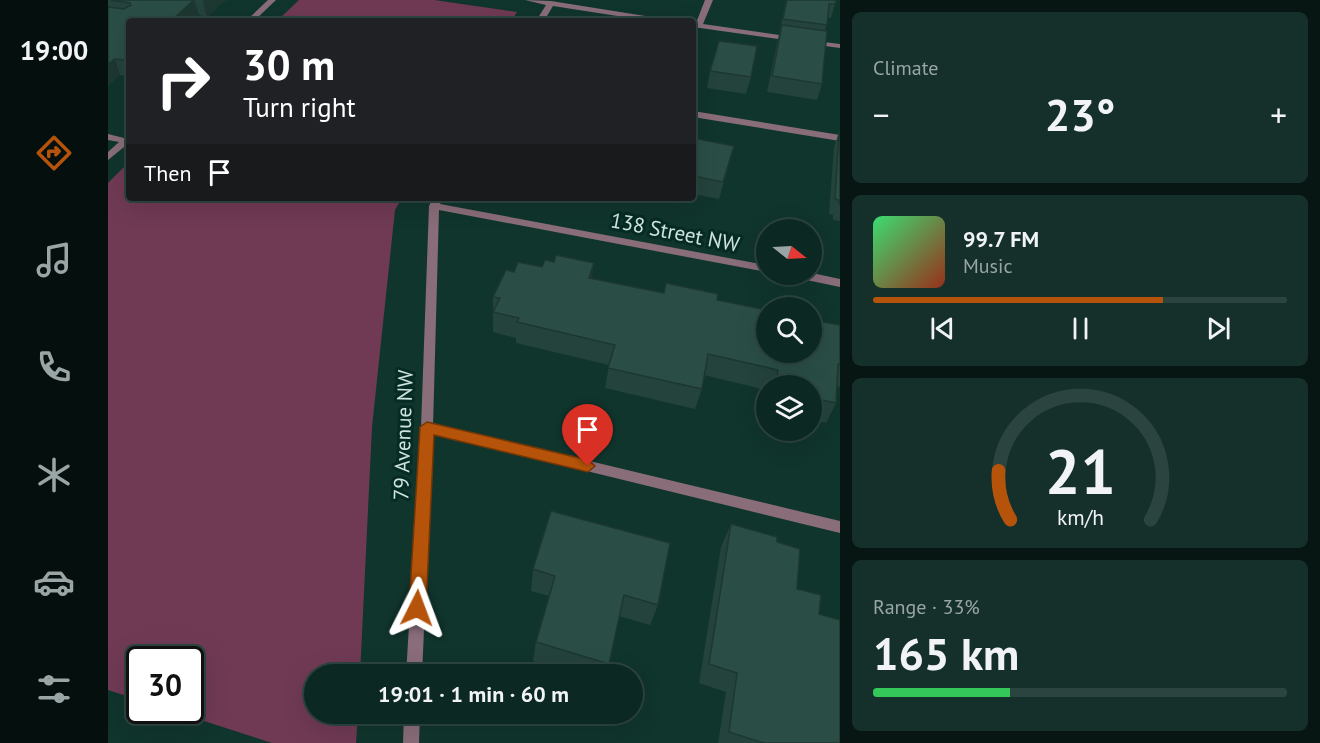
<!DOCTYPE html>
<meta charset="utf-8">
<style>
body{margin:0;font-family:"PT Sans",sans-serif;background:#15302a;color:#f1f3f6;height:100vh;display:flex;flex-direction:column;font-size:22px;white-space:nowrap}
*{box-sizing:border-box;margin:0}
p{font-size:20px;color:#9aa6a5}
.icon{flex:none;width:33px;height:33px;fill:none;stroke:currentColor;stroke-width:2;stroke-linecap:round;stroke-linejoin:round}
.map{position:relative;flex:1;overflow:hidden}
.details{display:flex;flex-direction:column;gap:12px;padding:12px;background:#071613;width:480px}
.details>*{flex:none}
.guide{position:absolute;left:18px;top:18px;width:570px;height:183px;border-radius:6px;box-shadow:0 6px 24px #0002,0 0 0 2px #2c4440;background:#202124;color:#fff;overflow:hidden}
.needle{width:39px;rotate:108deg}
.controls{position:absolute;left:648px;top:219px;display:grid;gap:12px}
.controls a{display:grid;place-items:center;width:66px;height:66px;border-radius:50%;background:#0c2822;box-shadow:0 6px 24px #0002,0 0 0 2px #2c4440;font-size:30px}
.speed{position:absolute;left:18px;top:646px;display:flex;gap:12px;font-size:30px;font-weight:700;text-align:center}
.speed>*{display:grid;place-content:center;width:78px;height:78px;border-radius:50%;background:#0c2822;box-shadow:0 6px 24px #0002,0 0 0 2px #2c4440;line-height:1}
.speed .limit{border:3px solid #111;border-radius:9px;background:#fff;color:#111}
.pin{position:absolute;display:grid;place-items:center;width:51px;height:51px;color:#fff;margin:-62px -26px;border-radius:50% 50% 50% 0;rotate:-45deg;box-shadow:0 0 6px #0007}
.pin .icon{rotate:45deg}
.me{position:absolute;width:66px;margin:-33px;rotate:3deg;stroke-linejoin:round;filter:drop-shadow(0 0 4px #0008)}
.turn{display:flex;align-items:center;gap:21px;height:126px;padding:0 18px;font-size:27px}
.turn .icon{width:78px;height:78px;stroke-width:2.5}
.turn b{display:block;font-size:42px;line-height:51px}
.then{display:flex;align-items:center;height:57px;padding:0 18px;background:#0003;gap:12px;font-size:22px}
.big{font-size:45px;font-weight:600;line-height:1.1}
.details .widget{flex:1;display:flex;flex-direction:column;justify-content:center;gap:9px;min-width:0;padding:0 21px;border-radius:9px;background:#15302a}
.details .dial{align-items:center;gap:0}
.dial svg{height:156px;overflow:visible;fill:none;stroke:#2c4440;stroke-width:7;stroke-linecap:round;text-anchor:middle}
.dial text{fill:#f1f3f6;stroke:none}
.song{display:flex;align-items:center;gap:18px}
.cover{width:72px;height:72px;border-radius:9px;background:linear-gradient(135deg,hsl(140 70% 55%),hsl(10 70% 35%))}
.played{height:6px;border-radius:3px;background:linear-gradient(90deg,#b45309 70%,#2c4440 70%)}
.keys{display:flex;justify-content:space-around;direction:ltr}
.heat{display:flex;justify-content:space-between;align-items:center;font-size:33px;direction:ltr}
.charge{height:9px;border-radius:4px;background:linear-gradient(90deg,#34c759 33%,#2c4440 0)}
.trip{position:absolute;left:196px;top:664px;width:339px;height:60px;border-radius:30px;background:#0c2822;box-shadow:0 6px 24px #0002,0 0 0 2px #2c4440;font-weight:600;line-height:60px;text-align:center}
main{display:flex;flex:1;min-height:0}
.menu{display:flex;flex-direction:column;width:108px;justify-content:space-around;align-items:center;background:#05100e;color:#9aa6a5}
.menu .icon{width:42px;height:42px}
.menu .active{color:#b45309}
.menu b{font-size:27px;color:#f1f3f6}
.map>svg:first-child{display:block}
</style>
<main>
<nav class="menu">
<b>19:00</b>
<svg class="icon active" aria-label="directions" viewBox="0 0 24 24"><path d="M12 3l9 9-9 9-9-9zM9 14v-3h6M13 9l2 2-2 2"/></svg>
<svg class="icon" aria-label="music" viewBox="0 0 24 24"><path d="M9 18V5l10-2v13"/><circle cx="6" cy="18" r="3"/><circle cx="16" cy="16" r="3"/></svg>
<svg class="icon" aria-label="phone" viewBox="0 0 24 24"><path d="M5 4h4l2 5-3 2q2 4 5 5l2-3 5 2v4C11 20 4 13 5 4z"/></svg>
<svg class="icon" aria-label="climate" viewBox="0 0 24 24"><path d="M12 3v18M4 7l16 10M4 17L20 7"/></svg>
<svg class="icon" aria-label="car" viewBox="0 0 24 24"><path d="M5 17H2v-5l4-1 3-4h7l3 4 3 1v5h-3M9 17h6M6 11h13"/><circle cx="7" cy="17" r="2"/><circle cx="17" cy="17" r="2"/></svg>
<svg class="icon" aria-label="filters" viewBox="0 0 24 24"><path d="M4 7h16M4 17h16"/><circle cx="9" cy="7" r="2"/><circle cx="15" cy="17" r="2"/></svg>
</nav>
<div class="map">
<svg width="732" height="743" viewBox="0 0 732 743">
<rect width="100%" height="100%" fill="#10352d"/>
<g fill="#703a54">
<path d="M 191,0 L 326,0 L 409,12 L 403,21 L 169,21 Z"/>
<path d="M 21,162 L 21,198 L 294,198 L 287,210 L 264,427 L 252,675 L 207,675 L 207,714 L 250,714 L 248,743 L 164,743 L 65,711 L 82,711 L 82,660 L 32,660 L 31,700 L 0,690 L 0,183 Z"/>
</g>
<g fill="none" stroke-linecap="round" stroke-linejoin="round">
<g fill="#896d79" fill-rule="evenodd">
<path d="M 585,111 L 732,135 L 732,141 L 585,117 Z"/>
<path d="M 319,422 L 732,521 L 732,533 L 319,432 L 315,431 L 313,427 L 315,423 Z"/>
</g>
<g fill="#896d79" fill-rule="evenodd">
<path d="M 160,0 L 168,0 L 146,21 L 138,21 Z"/>
<path d="M 417,0 L 443,1 L 556,19 L 560,21 L 542,21 L 445,6 L 436,21 L 428,21 L 438,5 Z"/>
<path d="M 597,0 L 605,0 L 595,24 L 685,37 L 689,39 L 685,41 L 585,27 L 585,23 L 588,23 Z"/>
<path d="M 699,40 L 732,44 L 732,48 L 702,44 L 698,42 Z"/>
<path d="M 0,134 L 16,138 L 21,135 L 21,143 L 0,160 L 0,152 L 11,142 L 0,140 Z"/>
<path d="M 325,198 L 335,198 L 332,204 L 658,265 L 658,272 L 331,210 L 325,427 L 314,675 L 298,675 L 313,427 L 321,206 Z"/>
<path d="M 704,273 L 732,279 L 732,287 L 689,278 L 684,274 Z"/>
<path d="M 296,714 L 312,714 L 311,743 L 295,743 Z"/>
</g>
</g>
<g fill="#24433c">
<path d="M 0,0 L 118,0 L 99,17 L 91,15 L 85,21 L 21,21 L 21,77 L 12,75 L 0,86 Z"/>
<path d="M 678,0 L 728,0 L 723,18 L 720,18 L 717,31 L 714,84 L 709,100 L 659,92 Z"/>
<path d="M 602,71 L 643,77 L 638,94 L 599,88 Z"/>
<path d="M 731,132 L 732,132 L 732,221 L 725,220 L 725,215 L 721,214 L 726,147 Z"/>
<path d="M 585,138 L 626,146 L 611,199 L 585,194 Z"/>
<path d="M 446,262 L 484,278 L 555,293 L 609,300 L 732,325 L 732,387 L 729,386 L 728,403 L 718,423 L 704,420 L 704,386 L 658,386 L 658,390 L 596,375 L 594,389 L 587,409 L 497,388 L 501,365 L 408,343 L 408,338 L 385,332 L 385,297 L 406,272 L 434,267 Z"/>
<path d="M 623,524 L 669,542 L 689,589 L 711,614 L 732,743 L 610,743 L 618,692 L 591,683 L 613,547 Z"/>
<path d="M 425,569 L 550,605 L 542,625 L 511,616 L 498,675 L 469,675 L 425,661 L 428,642 L 441,596 L 423,591 Z"/>
</g>
<g fill="#1d3731">
<path d="M 86,0 L 91,15 L 85,21 L 63,21 Z"/>
<path d="M 96,0 L 118,0 L 99,17 L 95,1 Z"/>
<path d="M 21,58 L 21,70 L 18,60 Z"/>
<path d="M 7,59 L 12,75 L 0,86 L 0,64 Z"/>
<path d="M 486,263 L 483,284 L 481,278 Z"/>
</g>
<g fill="#2a4e46" stroke="#1d3731" stroke-width="1.5">
<path d="M 3,0 L 86,0 L 63,21 L 21,21 L 21,58 L 18,60 L 7,59 L 0,64 L 0,7 L 16,9 L 23,5 L 22,3 Z"/>
<path d="M 679,0 L 728,0 L 727,4 L 721,4 L 719,25 L 675,19 Z"/>
<path d="M 674,25 L 719,31 L 714,84 L 664,76 Z"/>
<path d="M 611,41 L 649,46 L 643,77 L 602,71 Z"/>
<path d="M 731,132 L 732,132 L 732,204 L 731,204 L 731,200 L 727,199 Z"/>
<path d="M 585,138 L 626,146 L 615,182 L 585,176 Z"/>
<path d="M 448,255 L 486,263 L 481,278 L 556,293 L 558,283 L 610,294 L 609,300 L 658,310 L 658,352 L 704,352 L 704,320 L 732,325 L 732,365 L 730,364 L 728,403 L 704,398 L 704,386 L 668,386 L 670,370 L 600,354 L 594,389 L 500,368 L 507,345 L 409,322 L 411,318 L 385,312 L 392,298 L 385,297 L 398,270 L 406,272 L 410,262 L 434,267 L 437,260 L 446,262 Z"/>
<path d="M 443,511 L 562,543 L 550,605 L 516,595 L 501,664 L 428,642 L 447,576 L 425,569 Z"/>
<path d="M 623,524 L 669,537 L 669,542 L 692,549 L 689,589 L 713,595 L 711,614 L 732,620 L 732,743 L 656,743 L 621,732 L 629,673 L 601,664 Z"/>
</g>
<path fill="#b45309" stroke="#753606" stroke-width="1.5" d="M 319,422 L 480,460 L 487,466 L 480,472 L 326,435 L 318,608 L 315,613 L 309,615 L 303,613 L 301,608 L 312,427 Z"/>
<g text-anchor="middle" dominant-baseline="central" stroke-width="6" stroke-linejoin="round" paint-order="stroke">
<g font-size="21" fill="#d0e4df" stroke="#052b24">
<text transform="translate(567 232) rotate(11)">138 Street NW</text>
<text transform="translate(295 435) rotate(-88)">79 Avenue NW</text>
</g>
</g>
</svg>
<div class="controls">
<a><svg class="needle" viewBox="-14 -14 28 28"><path d="M0-13l5 13h-10z" fill="#e53935"/><path d="M0 13l5-13h-10z" fill="#9aa6a5"/></svg></a>
<a><svg class="icon" aria-label="search" viewBox="0 0 24 24"><circle cx="10" cy="10" r="6"/><path d="M15 15l6 6"/></svg></a>
<a><svg class="icon" aria-label="layers" viewBox="0 0 24 24"><path d="M12 4l9 5-9 5-9-5zM3 14l9 5 9-5"/></svg></a>
</div>
<div class="speed"><div class="limit">30</div></div>
<div class="pin" style="left:480px;top:466px;background:#d93025"><svg class="icon" aria-label="arrive" viewBox="0 0 24 24"><path d="M6 21V4h12l-3 4 3 4H6"/></svg></div>
<svg class="me" style="left:309px;top:608px" viewBox="-20 -20 40 40"><path d="M0-17L14 15 0 8-14 15z" fill="#b45309" stroke="#fff" stroke-width="4"/></svg>
<div class="trip">19:01 · 1 min · 60 m</div>
<div class="guide">
<div class="turn"><svg class="icon" aria-label="right" viewBox="0 0 24 24"><path d="M7 20v-9h11M14 6l5 5-5 5"/></svg><div><b>30 m</b>Turn right</div></div>
<div class="then">Then<svg class="icon" aria-label="arrive" viewBox="0 0 24 24"><path d="M6 21V4h12l-3 4 3 4H6"/></svg></div>
</div>
</div>
<section class="details">
<div class="widget"><p>Climate</p>
<div class="heat"><a>−</a><b class="big">23°</b><a>+</a></div>
</div>
<div class="widget">
<div class="song"><i class="cover"></i><div><b>99.7 FM</b><p>Music</p></div></div>
<div class="played"></div>
<div class="keys"><svg class="icon" aria-label="previous" viewBox="0 0 24 24"><path d="M18 5L8 12l10 7zM5 5v14"/></svg><svg class="icon" aria-label="pause" viewBox="0 0 24 24"><path d="M8 5v14M16 5v14"/></svg><svg class="icon" aria-label="next" viewBox="0 0 24 24"><path d="M6 5l10 7-10 7zM19 5v14"/></svg></div>
</div>
<div class="widget dial"><svg viewBox="0 0 100 80">
<path d="M14 69A42 42 0 1 1 86 69"/>
<path d="M14 69A42 42 0 0 1 8 44" stroke="#b45309"/>
<text x="50" y="56" font-size="32" font-weight="700">21</text>
<text x="50" y="72" font-size="11">km/h</text>
</svg></div>
<div class="widget"><p>Range · 33%</p><b class="big">165 km</b><div class="charge"></div></div>
</section>
</main>
